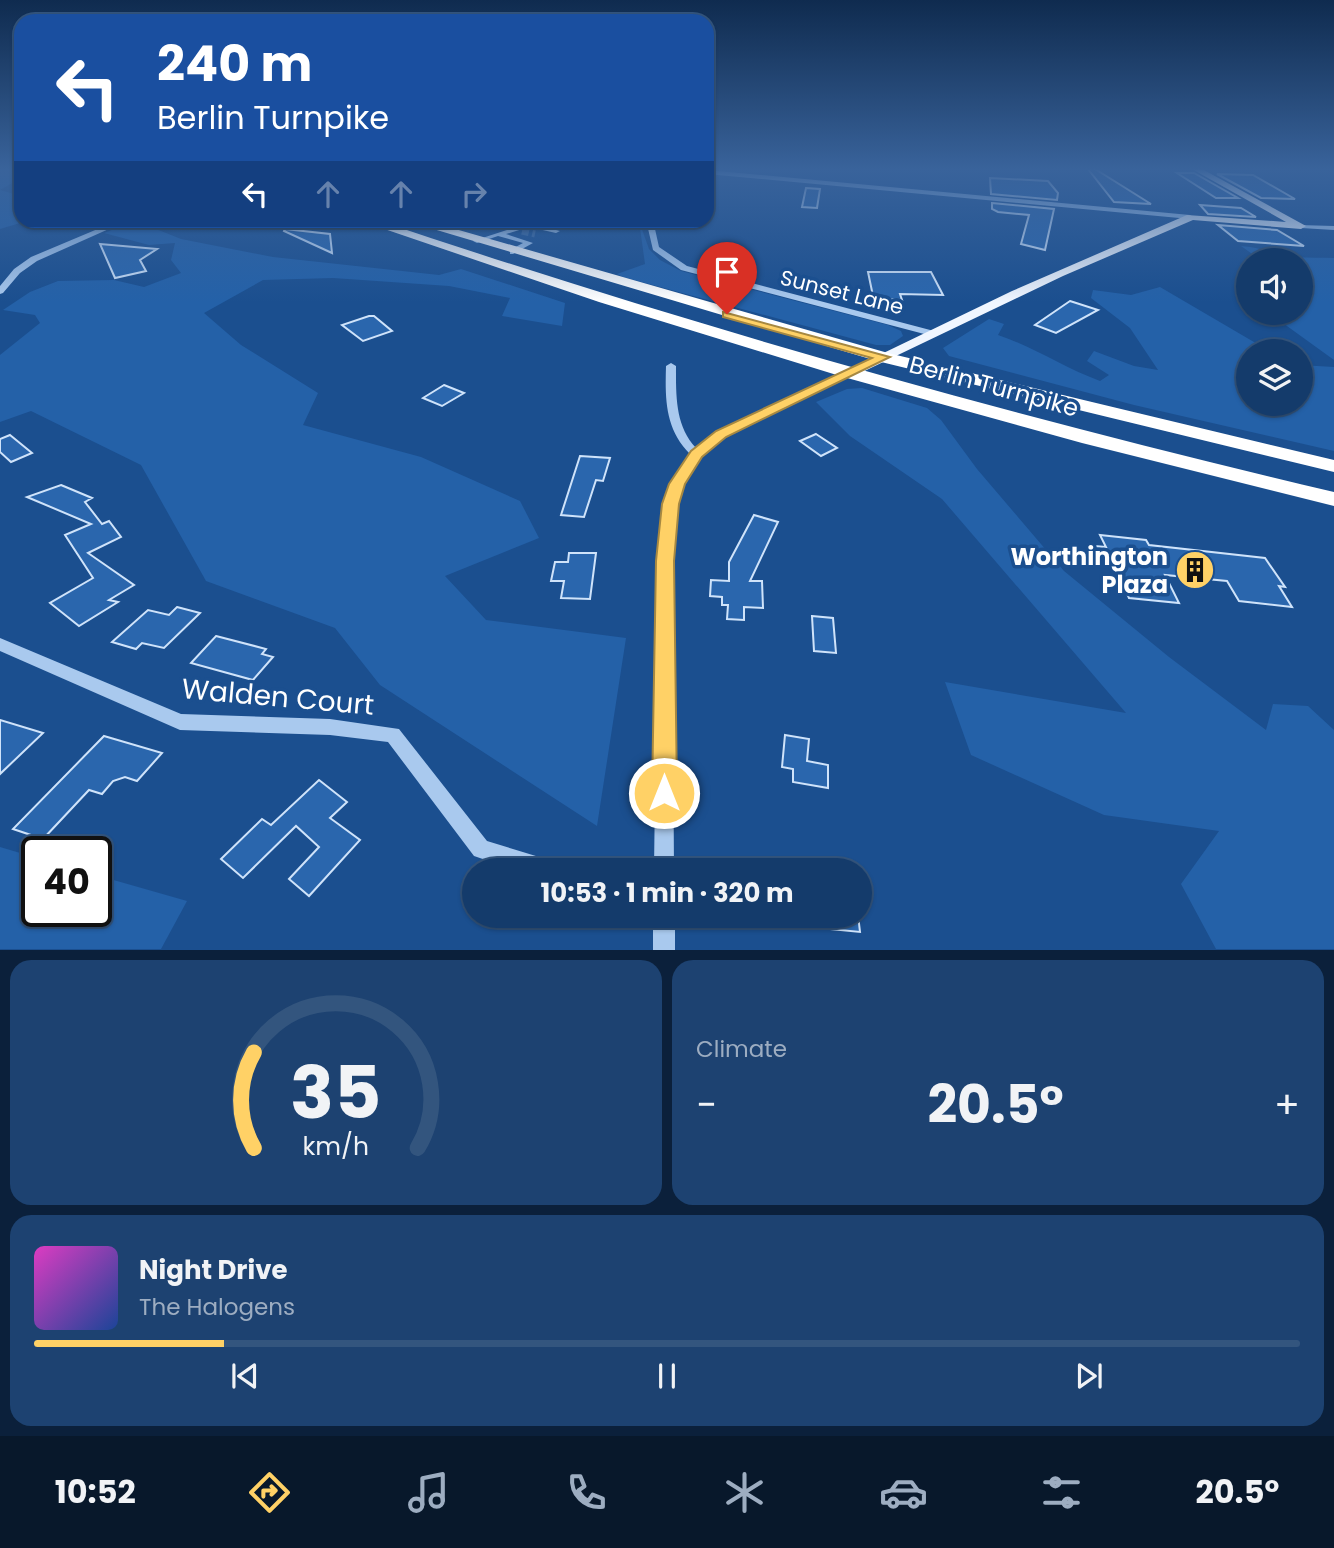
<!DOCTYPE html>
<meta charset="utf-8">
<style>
body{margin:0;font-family:Poppins,sans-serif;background:#1d4271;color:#f1f3f6;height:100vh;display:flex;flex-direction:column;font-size:26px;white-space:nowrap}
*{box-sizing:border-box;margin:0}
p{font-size:23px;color:#9dadc1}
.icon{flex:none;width:38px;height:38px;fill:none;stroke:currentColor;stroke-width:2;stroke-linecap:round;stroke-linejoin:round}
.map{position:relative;height:950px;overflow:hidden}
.side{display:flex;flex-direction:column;gap:10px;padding:10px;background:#0b203b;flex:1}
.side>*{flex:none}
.guide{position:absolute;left:14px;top:14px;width:700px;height:214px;border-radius:21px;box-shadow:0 2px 5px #0004,0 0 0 2px #33557e;background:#1a4fa0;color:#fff;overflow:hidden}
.tools{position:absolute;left:1236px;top:248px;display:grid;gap:14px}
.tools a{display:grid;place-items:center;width:77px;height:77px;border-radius:50%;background:#143b6b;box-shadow:0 2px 5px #0004,0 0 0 2px #33557e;font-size:35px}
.speed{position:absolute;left:21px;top:836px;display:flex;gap:14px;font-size:35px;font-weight:700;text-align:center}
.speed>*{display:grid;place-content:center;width:91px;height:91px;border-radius:50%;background:#143b6b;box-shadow:0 2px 5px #0004,0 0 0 2px #33557e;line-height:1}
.speed .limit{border:4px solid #111;border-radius:10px;background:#fff;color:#111}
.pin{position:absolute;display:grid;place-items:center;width:60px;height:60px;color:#fff;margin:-72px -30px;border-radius:50% 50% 50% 0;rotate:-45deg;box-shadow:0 0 7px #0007}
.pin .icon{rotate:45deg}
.me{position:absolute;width:77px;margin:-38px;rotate:0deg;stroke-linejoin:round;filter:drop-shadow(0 0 5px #0008)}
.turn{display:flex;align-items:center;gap:24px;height:147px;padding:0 28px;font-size:32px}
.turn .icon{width:91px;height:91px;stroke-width:2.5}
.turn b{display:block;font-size:49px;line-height:60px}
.lanes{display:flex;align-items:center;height:66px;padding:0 28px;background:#0003;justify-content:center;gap:35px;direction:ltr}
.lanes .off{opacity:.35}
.big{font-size:52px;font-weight:700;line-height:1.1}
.side .tile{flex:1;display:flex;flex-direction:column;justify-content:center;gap:10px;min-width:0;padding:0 24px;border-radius:21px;background:#1d4271}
.side .dial{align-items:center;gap:0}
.dial svg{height:182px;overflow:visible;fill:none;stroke:#33557e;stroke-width:7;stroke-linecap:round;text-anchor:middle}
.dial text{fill:#f1f3f6;stroke:none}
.song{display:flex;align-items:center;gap:21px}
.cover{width:84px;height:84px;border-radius:10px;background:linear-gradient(135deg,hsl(310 70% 55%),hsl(220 70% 35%))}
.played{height:7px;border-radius:4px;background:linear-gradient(90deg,#ffd166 15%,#33557e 15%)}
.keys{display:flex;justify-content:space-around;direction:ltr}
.heat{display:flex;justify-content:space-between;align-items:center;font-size:38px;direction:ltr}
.side .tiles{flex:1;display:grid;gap:10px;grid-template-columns:1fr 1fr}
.tile:last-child{grid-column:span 2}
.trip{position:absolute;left:462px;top:858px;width:410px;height:70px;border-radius:35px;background:#143b6b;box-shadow:0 2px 5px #0004,0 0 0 2px #33557e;font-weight:700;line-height:70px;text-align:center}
.dock{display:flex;height:112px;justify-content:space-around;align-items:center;background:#08182b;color:#9dadc1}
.dock .icon{width:49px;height:49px}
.dock .active{color:#ffd166}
.dock b{font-size:32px;color:#f1f3f6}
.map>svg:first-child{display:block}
</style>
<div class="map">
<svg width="1334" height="950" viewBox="0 0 1334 950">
<rect width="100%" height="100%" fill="#1b4f8f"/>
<g fill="#2461a8">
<path d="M 0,169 L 21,169 L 21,178 L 0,190 L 21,196 L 21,220 L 27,221 L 0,229 Z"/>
<path d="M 136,221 L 181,239 L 273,257 L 439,275 L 461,269 L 565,303 L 562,326 L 502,316 L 510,298 L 449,286 L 333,278 L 263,280 L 204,313 L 241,345 L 318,393 L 303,425 L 421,457 L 520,501 L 539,538 L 445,576 L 486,620 L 626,638 L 597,826 L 380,685 L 335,628 L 206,581 L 141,465 L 31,411 L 0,422 L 0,355 L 40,323 L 35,315 L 3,310 L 30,292 L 58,281 L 114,280 L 144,287 L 181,273 L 171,260 L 175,243 L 149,245 L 104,233 Z"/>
<path d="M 639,221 L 649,249 L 660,260 L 681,271 L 888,325 L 901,331 L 903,336 L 890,345 L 876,345 L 623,277 L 617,274 L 645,264 Z"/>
<path d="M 1241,246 C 1258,247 1264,251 1279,255 C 1297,259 1315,257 1334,258 L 1334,360 L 1269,313 L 1300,313 L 1300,295 L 1307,292 L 1300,287 L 1300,261 L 1262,261 Z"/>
<path d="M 1160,287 L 1271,352 L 1248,352 L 1248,404 L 1300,404 L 1300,365 L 1334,367 L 1334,451 L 1134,405 L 949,356 L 943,348 L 989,319 L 1004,324 L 998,335 C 1034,347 1064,368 1100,381 L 1109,375 L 1087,361 L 1094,351 L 1134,366 L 1158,370 L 1130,328 L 1091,298 L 1093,290 L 1131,295 Z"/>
<path d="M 862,388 L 927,408 L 941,420 L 977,469 L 1064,571 L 1169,657 L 1266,730 L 1273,704 L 1308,706 L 1334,730 L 1334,949 L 1216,949 L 1181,884 L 1219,831 L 1104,815 L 971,755 L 945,682 L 1126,713 L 942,499 L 850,436 L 816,402 L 847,389 Z"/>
<path d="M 0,847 L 37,858 L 37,912 L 96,912 L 96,875 L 187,901 L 161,949 L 0,949 Z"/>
</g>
<g fill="#2a66ad" stroke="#cfe3fa" stroke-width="2">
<path d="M 1088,169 L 1095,169 L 1151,204 L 1114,202 Z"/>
<path d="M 1177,173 L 1194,173 L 1238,198 L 1216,198 Z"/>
<path d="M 1217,174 L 1253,175 L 1295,199 L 1261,198 Z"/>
<path d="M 990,178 L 1048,181 L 1058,193 L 1057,200 L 991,194 Z"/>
<path d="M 806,188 L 820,189 L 817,208 L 802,207 Z"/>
<path d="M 992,203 L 1054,209 L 1045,250 L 1021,244 L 1029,215 L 998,212 L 992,209 Z"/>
<path d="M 1200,205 L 1241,208 L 1256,217 L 1208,214 Z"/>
<path d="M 1218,225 L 1277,230 L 1304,246 L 1238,241 Z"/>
<path d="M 285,229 L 330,234 L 332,253 L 284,231 Z"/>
<path d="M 100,244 L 157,249 L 140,260 L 146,271 L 115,278 Z"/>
<path d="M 868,272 L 931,272 L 943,295 L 900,294 L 902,300 L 879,299 L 873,296 Z"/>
<path d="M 1070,301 L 1098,310 L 1056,333 L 1035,325 Z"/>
<path d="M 369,316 L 374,316 L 392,331 L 363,341 L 342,325 Z"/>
<path d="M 444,385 L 464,393 L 442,406 L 423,398 Z"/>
<path d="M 816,434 L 837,448 L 821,456 L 800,441 Z"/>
<path d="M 10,435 L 32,453 L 11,462 L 0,452 L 0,439 Z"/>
<path d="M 580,456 L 610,458 L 603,481 L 596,480 L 584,517 L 561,515 Z"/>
<path d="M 61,485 L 92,498 L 85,502 L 102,524 L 109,521 L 121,537 L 88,553 L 134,585 L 109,600 L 118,602 L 79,626 L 50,603 L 93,578 L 65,535 L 91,524 L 27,497 Z"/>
<path d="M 754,515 L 778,522 L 750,581 L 762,581 L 763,608 L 744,607 L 744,620 L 727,619 L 728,605 L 722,605 L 722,597 L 710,596 L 711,580 L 729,581 L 729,562 Z"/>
<path d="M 1100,535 L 1146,540 L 1149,545 L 1265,558 L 1285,587 L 1279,586 L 1292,607 L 1239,601 L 1227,581 L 1165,575 L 1179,603 L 1129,598 L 1115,565 L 1101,564 L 1093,546 L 1106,547 Z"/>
<path d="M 569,553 L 596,553 L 590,599 L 561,598 L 564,581 L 551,581 L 555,562 L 568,562 Z"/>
<path d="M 177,607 L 200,613 L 164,648 L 142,643 L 136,649 L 112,642 L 148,610 L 169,615 Z"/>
<path d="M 812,616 L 833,618 L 836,653 L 814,651 Z"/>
<path d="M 216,636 L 266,649 L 262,654 L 273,657 L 253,680 L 191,663 Z"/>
<path d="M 0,720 L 43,733 L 0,774 Z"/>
<path d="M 785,735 L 809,739 L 807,761 L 828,765 L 828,788 L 793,782 L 793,769 L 782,767 Z"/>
<path d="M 104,736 L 162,753 L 137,781 L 125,777 L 113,781 L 102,794 L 89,790 L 43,839 L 13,829 Z"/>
<path d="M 319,780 L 347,802 L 330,818 L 360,840 L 309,896 L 289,879 L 319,847 L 296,826 L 243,878 L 221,859 L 262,819 L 271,825 Z"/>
<path d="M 801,915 L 858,915 L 860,932 L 800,926 Z"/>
</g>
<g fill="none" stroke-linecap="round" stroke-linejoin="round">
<path stroke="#3d69a0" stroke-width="7" stroke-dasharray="7 3.5" stroke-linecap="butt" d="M 522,231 L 535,234"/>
<g fill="#a9c9ee" fill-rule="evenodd">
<path d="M 707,170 L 1190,215 L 1193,217 L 1190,219 L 707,174 Z"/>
<path d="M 119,220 L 129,220 L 37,261 L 20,273 L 3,293 L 0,294 L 0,286 L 14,269 L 31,257 Z"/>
<path d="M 646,220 L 653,220 L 659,247 L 687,266 L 934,331 L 936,333 L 934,335 L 928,335 L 681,270 L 653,250 Z"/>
<path d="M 529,223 L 560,231 L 556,233 L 529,227 L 506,234 L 533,243 L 513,254 L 510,254 L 510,250 L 523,243 L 498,236 L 477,243 L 473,241 Z"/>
<path d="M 1299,225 L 1334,226 L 1334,230 L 1301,228 L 1297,226 Z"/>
<path d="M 671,363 L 676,366 C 676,395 675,426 696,448 L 717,432 L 843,372 L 851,372 L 852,374 L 725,436 L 701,456 L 683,484 L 677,504 L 672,561 L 674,870 L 654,870 L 658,561 L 665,504 L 671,484 L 690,454 C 665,429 665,399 666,366 Z"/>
<path d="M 0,638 L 181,714 L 330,719 L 399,729 L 487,841 L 549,860 L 556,863 L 559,870 L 515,870 L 474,856 L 388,742 L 330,735 L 180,730 L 0,651 Z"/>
<rect x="653" y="915" width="22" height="35"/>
</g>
<path fill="#f0f6ff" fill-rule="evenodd" d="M 1192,169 L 1202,169 L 1306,226 L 1301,229 L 1193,220 L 1063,276 L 852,377 L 847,378 L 840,374 L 1012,291 L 1187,215 L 1286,222 Z"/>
<g fill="#fff" fill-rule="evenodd">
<path d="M 358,220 L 377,220 C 692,326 1011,416 1334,492 L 1334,506 L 1082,443 L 840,376 L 599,302 Z"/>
<path d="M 403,220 L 424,220 L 888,353 L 1334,460 L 1334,472 L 877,361 Z"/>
</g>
</g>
<linearGradient id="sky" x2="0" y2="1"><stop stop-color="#0f2b4f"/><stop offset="0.56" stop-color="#39639b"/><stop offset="1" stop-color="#39639b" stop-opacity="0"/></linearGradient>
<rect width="1334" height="302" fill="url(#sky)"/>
<path fill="#ffd166" stroke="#a68842" stroke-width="2" d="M 723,312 L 890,357 L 726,437 L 702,457 L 685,484 L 679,504 L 674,561 L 677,793 L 673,801 L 664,805 L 656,801 L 652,793 L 656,561 L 662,504 L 669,484 L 691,451 L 716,431 L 872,358 L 723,317 Z"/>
<defs>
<g id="building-disc" transform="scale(2.0125)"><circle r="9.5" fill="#ffd166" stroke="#1b4f8f"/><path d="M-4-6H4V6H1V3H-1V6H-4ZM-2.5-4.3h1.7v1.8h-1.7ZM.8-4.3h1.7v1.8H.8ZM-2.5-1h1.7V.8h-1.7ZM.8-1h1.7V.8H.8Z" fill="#111"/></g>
</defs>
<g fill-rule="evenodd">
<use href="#building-disc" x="1195" y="570"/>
</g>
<g text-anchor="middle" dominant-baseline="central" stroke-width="7" stroke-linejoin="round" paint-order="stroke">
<g font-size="21" fill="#fff" stroke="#1b4f8f">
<text transform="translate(842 292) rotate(14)">Sunset Lane</text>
</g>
<g font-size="24" fill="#fff" stroke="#1b4f8f">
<text transform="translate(994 386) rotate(15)">Berlin Turnpike</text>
</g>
<g font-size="24" font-weight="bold" fill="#fff" stroke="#1b4f8f" text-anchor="end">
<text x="1168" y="556">Worthington<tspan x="1168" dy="28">Plaza</tspan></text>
</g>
<g font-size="28" fill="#fff" stroke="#1b4f8f">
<text transform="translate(278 697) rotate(5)">Walden Court</text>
</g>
</g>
</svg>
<div class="tools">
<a><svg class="icon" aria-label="sound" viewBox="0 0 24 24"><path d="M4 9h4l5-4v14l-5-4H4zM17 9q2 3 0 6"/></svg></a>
<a><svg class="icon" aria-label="layers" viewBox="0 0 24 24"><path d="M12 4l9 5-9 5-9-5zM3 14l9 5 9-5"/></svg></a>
</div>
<div class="speed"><div class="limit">40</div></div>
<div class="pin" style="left:727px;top:314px;background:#d93025"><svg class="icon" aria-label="arrive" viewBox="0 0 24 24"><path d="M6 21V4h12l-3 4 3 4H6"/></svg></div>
<svg class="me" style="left:664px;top:793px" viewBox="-20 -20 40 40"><circle r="17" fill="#ffd166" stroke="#fff" stroke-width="3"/><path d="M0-11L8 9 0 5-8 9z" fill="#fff"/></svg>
<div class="trip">10:53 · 1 min · 320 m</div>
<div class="guide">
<div class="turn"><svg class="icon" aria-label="left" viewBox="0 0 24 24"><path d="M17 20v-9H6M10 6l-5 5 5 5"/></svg><div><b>240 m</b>Berlin Turnpike</div></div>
<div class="lanes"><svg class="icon" aria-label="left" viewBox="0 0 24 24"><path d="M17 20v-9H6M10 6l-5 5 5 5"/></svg><svg class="icon off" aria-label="ahead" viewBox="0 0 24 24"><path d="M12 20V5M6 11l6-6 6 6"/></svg><svg class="icon off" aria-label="ahead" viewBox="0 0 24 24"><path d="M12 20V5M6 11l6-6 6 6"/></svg><svg class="icon off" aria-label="right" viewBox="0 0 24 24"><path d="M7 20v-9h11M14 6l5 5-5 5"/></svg></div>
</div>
</div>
<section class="side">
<div class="tiles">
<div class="tile dial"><svg viewBox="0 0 100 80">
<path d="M14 69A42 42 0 1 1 86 69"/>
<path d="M14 69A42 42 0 0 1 14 27" stroke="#ffd166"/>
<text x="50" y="56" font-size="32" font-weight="700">35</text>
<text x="50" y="72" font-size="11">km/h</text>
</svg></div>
<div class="tile"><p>Climate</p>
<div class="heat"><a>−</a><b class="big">20.5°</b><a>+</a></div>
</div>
<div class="tile">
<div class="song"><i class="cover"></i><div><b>Night Drive</b><p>The Halogens</p></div></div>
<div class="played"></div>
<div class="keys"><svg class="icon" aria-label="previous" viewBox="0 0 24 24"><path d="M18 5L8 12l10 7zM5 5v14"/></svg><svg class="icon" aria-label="pause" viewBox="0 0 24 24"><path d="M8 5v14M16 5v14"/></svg><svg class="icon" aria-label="next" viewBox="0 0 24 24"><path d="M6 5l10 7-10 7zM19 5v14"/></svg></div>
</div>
</div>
</section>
<nav class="dock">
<b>10:52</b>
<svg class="icon active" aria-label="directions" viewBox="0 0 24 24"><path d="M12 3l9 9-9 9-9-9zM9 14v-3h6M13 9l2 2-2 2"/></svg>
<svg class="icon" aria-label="music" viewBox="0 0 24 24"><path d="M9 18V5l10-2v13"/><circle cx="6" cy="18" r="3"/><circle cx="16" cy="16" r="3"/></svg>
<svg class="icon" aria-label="phone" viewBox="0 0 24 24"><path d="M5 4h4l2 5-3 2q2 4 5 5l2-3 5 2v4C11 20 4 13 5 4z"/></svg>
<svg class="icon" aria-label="climate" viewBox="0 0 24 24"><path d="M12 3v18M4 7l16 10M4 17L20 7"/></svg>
<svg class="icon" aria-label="car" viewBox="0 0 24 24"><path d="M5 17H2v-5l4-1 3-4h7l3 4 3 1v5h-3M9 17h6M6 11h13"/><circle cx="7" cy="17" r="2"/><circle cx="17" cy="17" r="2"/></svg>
<svg class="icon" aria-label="filters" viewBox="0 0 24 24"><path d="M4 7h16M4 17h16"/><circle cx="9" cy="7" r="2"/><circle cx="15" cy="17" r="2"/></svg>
<b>20.5°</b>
</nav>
